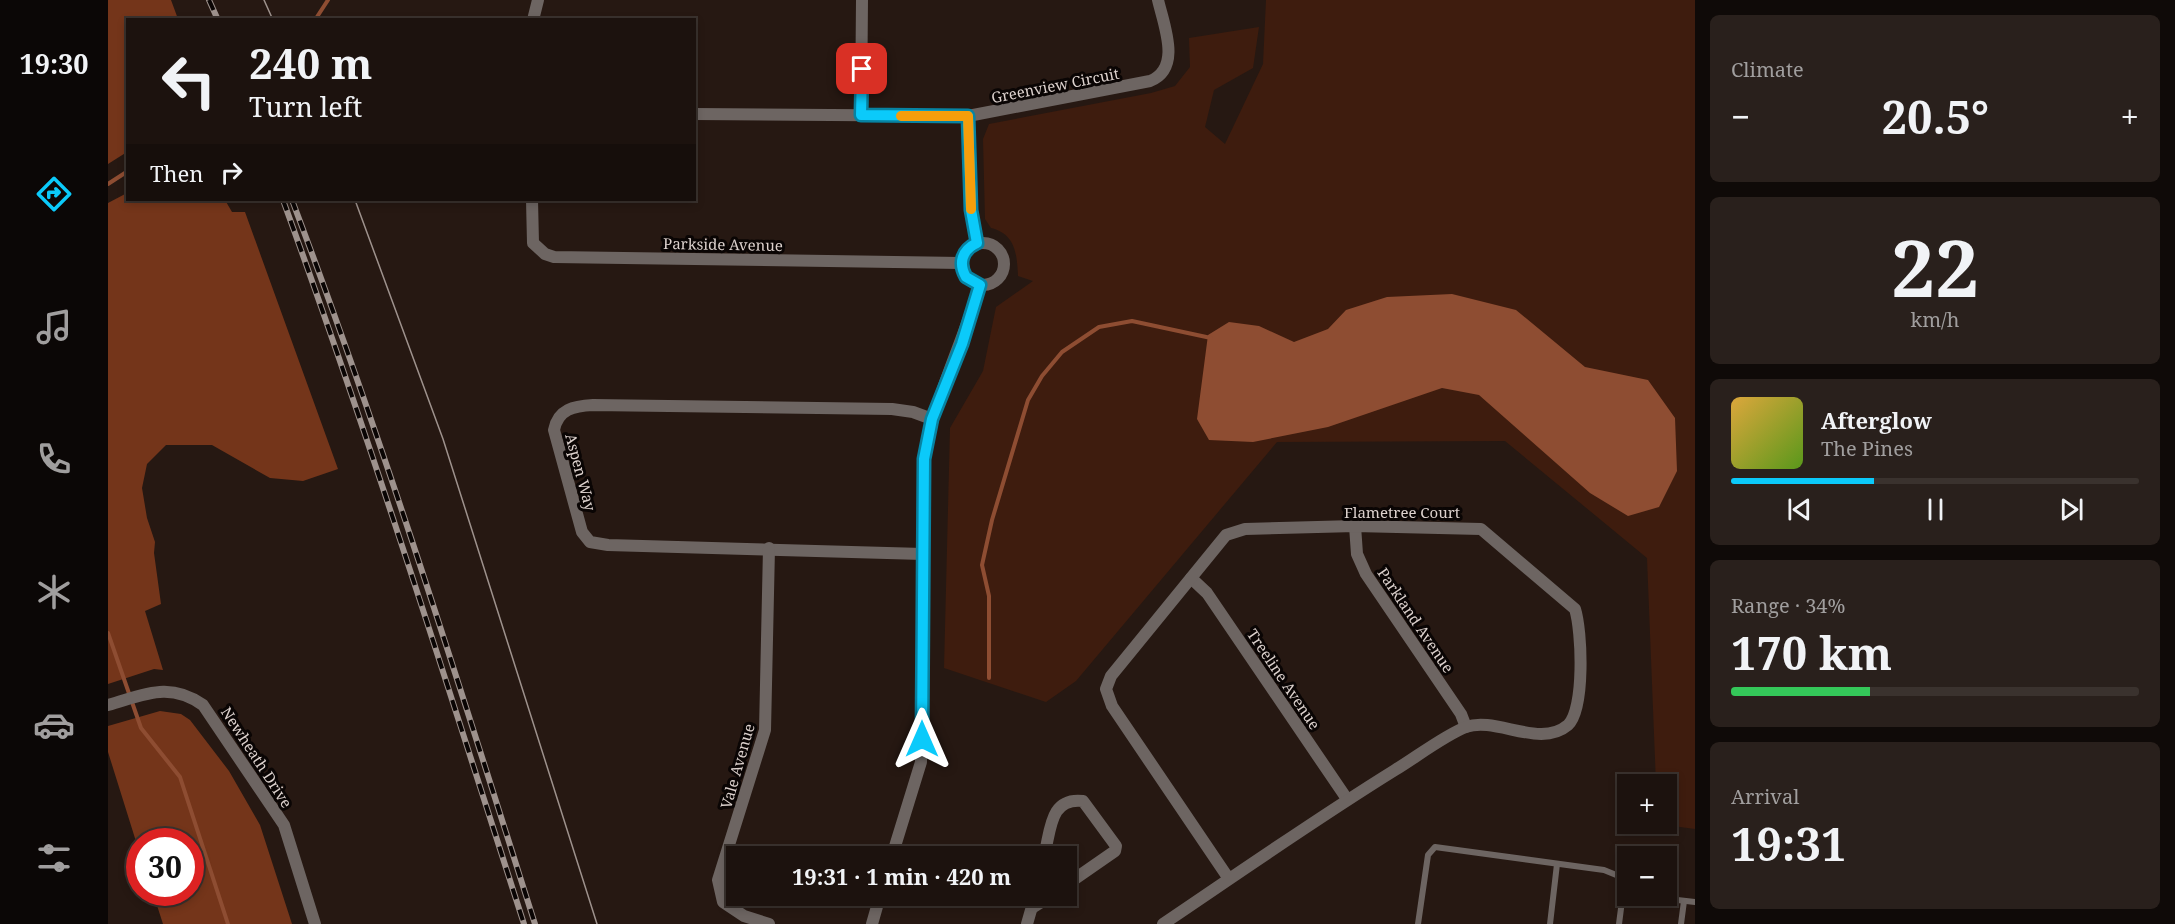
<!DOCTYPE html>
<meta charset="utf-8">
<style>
body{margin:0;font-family:"Noto Serif",serif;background:#29201c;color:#f1f3f6;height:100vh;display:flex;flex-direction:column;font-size:22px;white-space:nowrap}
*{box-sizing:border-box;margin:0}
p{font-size:20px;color:#a09e9e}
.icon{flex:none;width:33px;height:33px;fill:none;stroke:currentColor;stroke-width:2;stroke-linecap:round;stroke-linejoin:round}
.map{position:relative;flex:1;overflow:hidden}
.side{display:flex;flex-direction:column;gap:15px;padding:15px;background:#0f0a08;width:480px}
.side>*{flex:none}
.hud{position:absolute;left:18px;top:18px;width:570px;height:183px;border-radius:0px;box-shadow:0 3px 9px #0003,0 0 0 2px #3a322e;background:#1c120e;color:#f1f3f6;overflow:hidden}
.tools{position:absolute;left:1509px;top:774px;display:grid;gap:12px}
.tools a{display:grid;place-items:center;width:60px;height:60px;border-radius:0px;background:#1c120e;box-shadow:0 3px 9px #0003,0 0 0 2px #3a322e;font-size:30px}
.speed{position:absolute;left:18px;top:828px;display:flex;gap:12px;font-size:30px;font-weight:700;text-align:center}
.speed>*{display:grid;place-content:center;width:78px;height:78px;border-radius:50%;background:#1c120e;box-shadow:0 3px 9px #0003,0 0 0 2px #3a322e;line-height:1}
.speed .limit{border:9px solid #d22;background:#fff;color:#111}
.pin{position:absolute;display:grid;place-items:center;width:51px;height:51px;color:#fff;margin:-26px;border-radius:12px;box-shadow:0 3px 9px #0006}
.me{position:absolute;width:66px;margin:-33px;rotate:0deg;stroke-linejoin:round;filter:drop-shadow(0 0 4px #0008)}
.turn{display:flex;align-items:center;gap:21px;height:126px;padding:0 24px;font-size:27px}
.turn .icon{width:78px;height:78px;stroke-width:2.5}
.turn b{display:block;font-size:42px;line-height:51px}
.then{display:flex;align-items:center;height:57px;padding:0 24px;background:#0003;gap:12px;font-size:22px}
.big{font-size:45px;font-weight:700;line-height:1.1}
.side .card{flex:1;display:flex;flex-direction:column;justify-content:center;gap:9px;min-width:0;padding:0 21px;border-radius:9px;background:#29201c}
.side .dial{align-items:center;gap:0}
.dial b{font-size:78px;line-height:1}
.song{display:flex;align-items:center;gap:18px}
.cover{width:72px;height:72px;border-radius:9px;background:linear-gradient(135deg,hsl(40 70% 55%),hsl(90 70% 35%))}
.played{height:6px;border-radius:3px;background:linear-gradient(90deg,#0bcafa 35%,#3a322e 35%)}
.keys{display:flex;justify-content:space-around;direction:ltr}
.heat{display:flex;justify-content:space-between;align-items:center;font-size:33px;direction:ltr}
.charge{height:9px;border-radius:4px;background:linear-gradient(90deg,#34c759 34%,#3a322e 0)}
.trip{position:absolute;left:618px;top:846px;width:351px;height:60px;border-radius:0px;background:#1c120e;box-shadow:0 3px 9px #0003,0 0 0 2px #3a322e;font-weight:700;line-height:60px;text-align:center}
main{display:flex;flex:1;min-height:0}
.menu{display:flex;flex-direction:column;width:108px;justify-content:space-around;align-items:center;background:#0b0706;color:#a09e9e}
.menu .icon{width:42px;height:42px}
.menu .selected{color:#0bcafa}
.menu b{font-size:27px;color:#f1f3f6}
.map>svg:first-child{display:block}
</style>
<main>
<nav class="menu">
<b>19:30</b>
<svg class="icon selected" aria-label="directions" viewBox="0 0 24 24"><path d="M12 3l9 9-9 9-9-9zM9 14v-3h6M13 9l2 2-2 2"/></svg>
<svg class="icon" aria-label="music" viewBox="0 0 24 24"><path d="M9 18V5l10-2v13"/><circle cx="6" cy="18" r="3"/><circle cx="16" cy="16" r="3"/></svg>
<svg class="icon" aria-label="phone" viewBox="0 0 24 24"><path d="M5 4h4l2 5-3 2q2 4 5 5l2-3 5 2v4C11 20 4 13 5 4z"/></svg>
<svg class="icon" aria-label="climate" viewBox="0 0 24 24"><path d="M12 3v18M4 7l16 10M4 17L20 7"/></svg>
<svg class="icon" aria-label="car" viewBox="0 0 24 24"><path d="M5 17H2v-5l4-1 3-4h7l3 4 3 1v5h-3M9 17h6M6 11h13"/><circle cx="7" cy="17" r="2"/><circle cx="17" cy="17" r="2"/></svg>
<svg class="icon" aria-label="filters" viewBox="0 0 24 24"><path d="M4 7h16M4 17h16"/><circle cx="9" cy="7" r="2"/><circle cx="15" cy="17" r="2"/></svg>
</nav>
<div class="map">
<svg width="1587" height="924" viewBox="0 0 1587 924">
<rect width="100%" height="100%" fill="#261812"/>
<path fill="#3e1c0e" d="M 1158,0 L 1587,0 L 1587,829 L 1550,824 L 1558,824 L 1558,784 L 1548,784 L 1539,558 L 1397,441 L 1169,442 L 968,681 L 938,702 L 836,668 L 842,428 L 875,371 L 888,307 L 925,281 L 910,276 C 909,253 907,234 883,228 L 877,219 L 875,139 L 881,124 L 1043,93 L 1067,86 L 1082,67 L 1081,38 L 1151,27 L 1145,68 L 1106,90 L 1097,127 L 1117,144 L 1155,64 Z"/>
<g fill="#74351a">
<path d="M 0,0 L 63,0 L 70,19 L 20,20 L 19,152 L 0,164 Z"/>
<path d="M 19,193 L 20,200 L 117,200 L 124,212 L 137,212 L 230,469 L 195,481 L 162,478 L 104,445 L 58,445 L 39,464 L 34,488 L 39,518 L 47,542 L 46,553 L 53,604 L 37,611 L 55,670 L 46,669 L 0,684 L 0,203 Z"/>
<path d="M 52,711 L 73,714 L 82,720 L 121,771 L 152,825 L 184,924 L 55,924 L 45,893 L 82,892 L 82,842 L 32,842 L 31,851 L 0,752 L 0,726 Z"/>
</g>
<path fill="#8e4d32" d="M 1344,294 L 1408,310 L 1477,367 L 1540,380 L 1567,418 L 1569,471 L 1551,507 L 1520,516 L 1482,493 L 1371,395 L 1334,388 L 1220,427 L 1145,442 L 1101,440 L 1089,419 L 1100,335 L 1121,322 L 1151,326 L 1186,342 L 1220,329 L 1238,310 L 1279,297 Z"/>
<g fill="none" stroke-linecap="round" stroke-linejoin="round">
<g stroke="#8e4d32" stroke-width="4">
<path d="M 207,20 L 220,0"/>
<path d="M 0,184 L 20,171"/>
<path d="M 0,633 L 33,728 L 72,777 L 120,924"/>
<path d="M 881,678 L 881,596 L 874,565 L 884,520 L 920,400 L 934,376 L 954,352 L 991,327 L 1024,321 L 1103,338"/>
</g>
<g stroke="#6d6562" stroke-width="6">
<path d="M 1535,896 L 1587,902"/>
<path d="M 1310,924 L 1320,855 L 1327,847 L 1496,870 L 1518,879 L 1515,893"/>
<path d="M 1442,924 L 1449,864"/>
<path d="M 1511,924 L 1515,893 L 1520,894"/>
<path d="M 1573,924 L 1576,901"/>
</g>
<g stroke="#6d6562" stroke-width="12">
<path d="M 425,20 L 430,0"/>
<path d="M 586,114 L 860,116 L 1042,81 C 1074,68 1056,26 1050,0"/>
<path d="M 753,115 L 754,0"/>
<path d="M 860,116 L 863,210 L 869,243"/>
<path d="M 424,200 L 425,243 L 437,254 L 446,257 L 853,263"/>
<circle cx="875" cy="264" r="21"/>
<path d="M 1247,526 L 1249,554 L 1258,574 L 1353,714 L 1358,727"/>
<path d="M 815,554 L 500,545 L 482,542 L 474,532 L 446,430 C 450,409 466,406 485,405 L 784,409 L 805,412 L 824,419"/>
<path d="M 1083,578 L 1099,593 L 1239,799"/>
<path d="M 0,705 C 36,695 61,681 95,705 L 176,825 L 207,924"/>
<path d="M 784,856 L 813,762 L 816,459 C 825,401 855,342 872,285"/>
<path d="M 936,856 C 943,831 941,797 975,801 L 1008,846 L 1007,851 L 958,885"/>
<path d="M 924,908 L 943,896"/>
<path d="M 661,924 L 636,916 L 615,902 L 610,880 L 657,730 L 661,548"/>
<path d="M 764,924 L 772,896"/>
<path d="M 919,924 L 927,896"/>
<path d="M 1055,924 C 1132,872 1208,819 1287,770 C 1307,758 1337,735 1358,727 C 1388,716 1432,749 1460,725 C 1477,709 1474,631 1467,609 L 1373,529 L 1247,526 L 1137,529 L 1118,535 L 1003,676 L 998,689 L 1004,706 L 1121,879"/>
</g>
<g stroke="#9e928d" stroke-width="1.5">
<path d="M 156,0 L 165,20"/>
<path d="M 247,200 L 335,439 L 489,924"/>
</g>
<g stroke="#9e928d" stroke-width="6">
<g id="rail">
<path d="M 101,0 L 110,20"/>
<path d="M 175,200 C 262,439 338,681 416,924"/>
<path d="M 184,200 C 274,438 350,681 427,924"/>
</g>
</g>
<use href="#rail" stroke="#0a0504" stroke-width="4" stroke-dasharray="11" stroke-linecap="butt"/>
</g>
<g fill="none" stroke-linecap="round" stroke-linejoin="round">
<g stroke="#0783a2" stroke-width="15">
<path id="route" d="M 754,69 L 753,115 L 860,116 L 863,210 L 869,243 C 854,250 850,263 858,277 L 872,285 L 854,344 L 824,419 L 816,459 L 814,739"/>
</g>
<use href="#route" stroke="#0bcafa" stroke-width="10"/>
<path stroke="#f59e0b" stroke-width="10" d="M 793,116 L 860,116 L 863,209"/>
</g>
<g text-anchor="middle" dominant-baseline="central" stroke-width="6" stroke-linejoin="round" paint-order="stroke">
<g font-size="15" fill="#dcd1cd" stroke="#0a0504">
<text transform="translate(947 85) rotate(-11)">Greenview Circuit</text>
<text transform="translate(615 244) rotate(1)">Parkside Avenue</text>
<text transform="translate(473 472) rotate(75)">Aspen Way</text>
<text x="1294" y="512">Flametree Court</text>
<text transform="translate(1308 620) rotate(56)">Parkland Avenue</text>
<text transform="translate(1176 679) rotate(56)">Treeline Avenue</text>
<text transform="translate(149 757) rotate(57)">Newheath Drive</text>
<text transform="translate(629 766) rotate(-74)">Vale Avenue</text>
</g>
</g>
</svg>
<div class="tools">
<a>+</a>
<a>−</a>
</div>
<div class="speed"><div class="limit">30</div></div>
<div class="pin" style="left:754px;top:69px;background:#d93025"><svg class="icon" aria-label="arrive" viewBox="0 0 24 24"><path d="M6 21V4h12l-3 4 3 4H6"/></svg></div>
<svg class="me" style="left:814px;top:739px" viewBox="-20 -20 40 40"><path d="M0-17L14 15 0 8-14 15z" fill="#0bcafa" stroke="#fff" stroke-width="4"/></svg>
<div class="trip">19:31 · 1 min · 420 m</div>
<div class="hud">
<div class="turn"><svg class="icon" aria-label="left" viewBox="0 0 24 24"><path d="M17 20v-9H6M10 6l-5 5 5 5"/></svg><div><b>240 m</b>Turn left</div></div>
<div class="then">Then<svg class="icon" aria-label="right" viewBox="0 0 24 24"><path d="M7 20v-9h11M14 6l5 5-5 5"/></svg></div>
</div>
</div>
<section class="side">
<div class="card"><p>Climate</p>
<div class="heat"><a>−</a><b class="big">20.5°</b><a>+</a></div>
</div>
<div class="card dial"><b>22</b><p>km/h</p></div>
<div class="card">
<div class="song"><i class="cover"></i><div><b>Afterglow</b><p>The Pines</p></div></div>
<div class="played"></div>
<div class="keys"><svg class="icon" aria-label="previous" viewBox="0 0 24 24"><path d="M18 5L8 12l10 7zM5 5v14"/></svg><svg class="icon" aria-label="pause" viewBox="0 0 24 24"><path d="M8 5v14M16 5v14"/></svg><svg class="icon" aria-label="next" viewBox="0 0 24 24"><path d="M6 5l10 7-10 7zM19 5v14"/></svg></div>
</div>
<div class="card"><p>Range · 34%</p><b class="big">170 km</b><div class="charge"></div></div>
<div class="card"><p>Arrival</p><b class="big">19:31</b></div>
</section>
</main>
